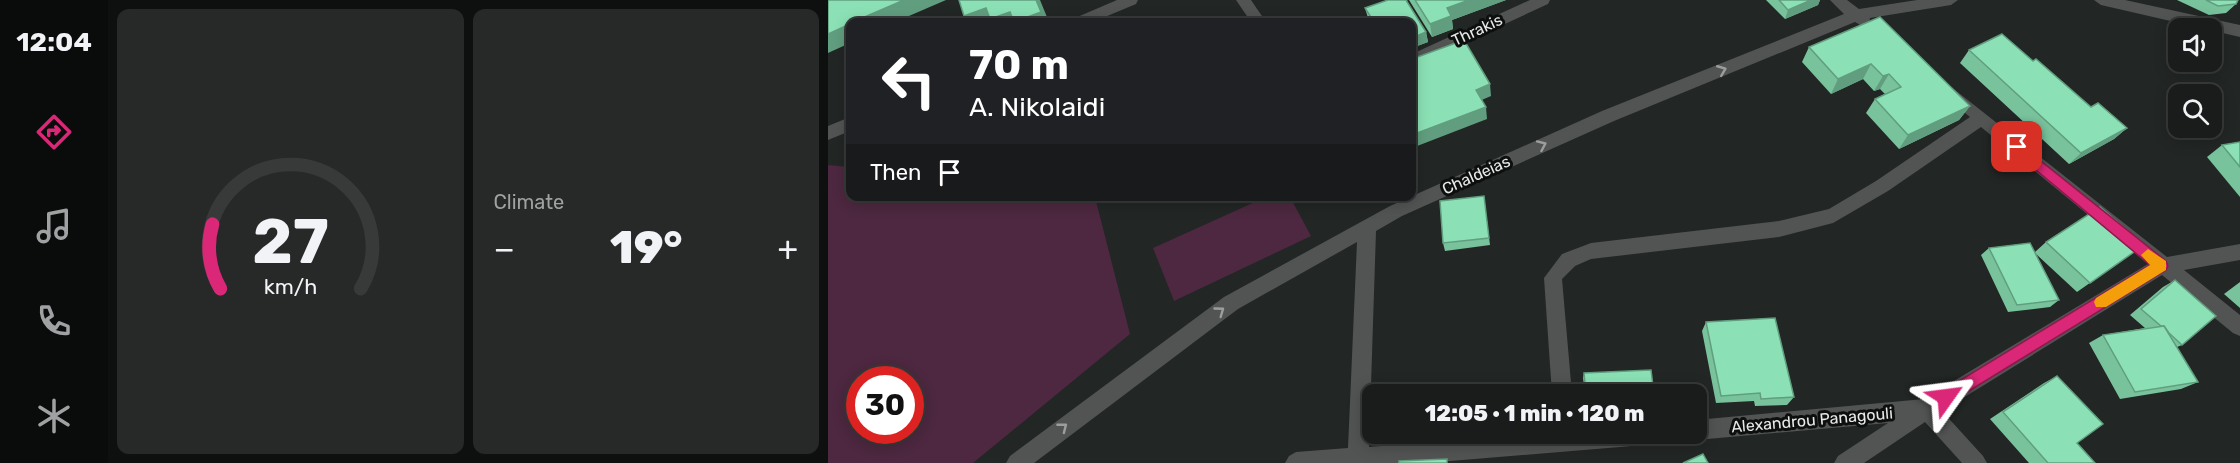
<!DOCTYPE html>
<meta charset="utf-8">
<style>
body{margin:0;font-family:Rubik,sans-serif;background:#272928;color:#f1f3f6;height:100vh;display:flex;flex-direction:column;font-size:22px;white-space:nowrap}
*{box-sizing:border-box;margin:0}
p{font-size:20px;color:#9fa1a3}
.icon{flex:none;width:33px;height:33px;fill:none;stroke:currentColor;stroke-width:2;stroke-linecap:round;stroke-linejoin:round}
.map{position:relative;flex:1;overflow:hidden}
.side{display:flex;flex-direction:column;gap:9px;padding:9px;background:#0e0f0f;width:720px}
.side>*{flex:none}
.top-card{position:absolute;left:18px;top:18px;width:570px;height:183px;border-radius:12px;box-shadow:0 3px 15px #0003,0 0 0 2px #383a3a;background:#202124;color:#fff;overflow:hidden}
.controls{position:absolute;left:1340px;top:18px;display:grid;gap:12px}
.controls a{display:grid;place-items:center;width:54px;height:54px;border-radius:12px;background:#1a1c1b;box-shadow:0 3px 15px #0003,0 0 0 2px #383a3a;font-size:30px}
.speed{position:absolute;left:18px;top:366px;display:flex;gap:12px;font-size:30px;font-weight:700;text-align:center}
.speed>*{display:grid;place-content:center;width:78px;height:78px;border-radius:50%;background:#1a1c1b;box-shadow:0 3px 15px #0003,0 0 0 2px #383a3a;line-height:1}
.speed .limit{border:9px solid #d22;background:#fff;color:#111}
.pin{position:absolute;display:grid;place-items:center;width:51px;height:51px;color:#fff;margin:-26px;border-radius:12px;box-shadow:0 3px 9px #0006}
.me{position:absolute;width:66px;margin:-33px;rotate:59deg;stroke-linejoin:round;filter:drop-shadow(0 0 4px #0008)}
.turn{display:flex;align-items:center;gap:21px;height:126px;padding:0 24px;font-size:27px}
.turn .icon{width:78px;height:78px;stroke-width:2.5}
.turn b{display:block;font-size:42px;line-height:51px}
.then{display:flex;align-items:center;height:57px;padding:0 24px;background:#0003;gap:12px;font-size:22px}
.big{font-size:45px;font-weight:800;line-height:1.1}
.side .widget{flex:1;display:flex;flex-direction:column;justify-content:center;gap:9px;min-width:0;padding:0 21px;border-radius:12px;background:#272928}
.side .dial{align-items:center;gap:0}
.dial svg{height:156px;overflow:visible;fill:none;stroke:#383a3a;stroke-width:7;stroke-linecap:round;text-anchor:middle}
.dial text{fill:#f1f3f6;stroke:none}
.heat{display:flex;justify-content:space-between;align-items:center;font-size:33px;direction:ltr}
.side .tiles{flex:1;display:grid;gap:9px;grid-template-columns:repeat(2,1fr)}
.trip{position:absolute;left:534px;top:384px;width:345px;height:60px;border-radius:12px;background:#1a1c1b;box-shadow:0 3px 15px #0003,0 0 0 2px #383a3a;font-weight:800;line-height:60px;text-align:center}
main{display:flex;flex:1;min-height:0}
.tabs{display:flex;flex-direction:column;width:108px;justify-content:space-around;align-items:center;background:#0a0b0b;color:#9fa1a3}
.tabs .icon{width:42px;height:42px}
.tabs .on{color:#db2777}
.tabs b{font-size:27px;color:#f1f3f6}
.map>svg:first-child{display:block}
</style>
<main>
<nav class="tabs">
<b>12:04</b>
<svg class="icon on" aria-label="directions" viewBox="0 0 24 24"><path d="M12 3l9 9-9 9-9-9zM9 14v-3h6M13 9l2 2-2 2"/></svg>
<svg class="icon" aria-label="music" viewBox="0 0 24 24"><path d="M9 18V5l10-2v13"/><circle cx="6" cy="18" r="3"/><circle cx="16" cy="16" r="3"/></svg>
<svg class="icon" aria-label="phone" viewBox="0 0 24 24"><path d="M5 4h4l2 5-3 2q2 4 5 5l2-3 5 2v4C11 20 4 13 5 4z"/></svg>
<svg class="icon" aria-label="climate" viewBox="0 0 24 24"><path d="M12 3v18M4 7l16 10M4 17L20 7"/></svg>
</nav>
<section class="side">
<div class="tiles">
<div class="widget dial"><svg viewBox="0 0 100 80">
<path d="M14 69A42 42 0 1 1 86 69"/>
<path d="M14 69A42 42 0 0 1 10 36" stroke="#db2777"/>
<text x="50" y="56" font-size="32" font-weight="700">27</text>
<text x="50" y="72" font-size="11">km/h</text>
</svg></div>
<div class="widget"><p>Climate</p>
<div class="heat"><a>−</a><b class="big">19°</b><a>+</a></div>
</div>
</div>
</section>
<div class="map">
<svg width="1412" height="463" viewBox="0 0 1412 463">
<rect width="100%" height="100%" fill="#222624"/>
<g fill="#4d2840" fill-rule="evenodd">
<path d="M 0,165 L 22,167 L 22,196 L 267,197 L 302,334 L 145,463 L 0,463 ZM 32,380 L 82,380 L 82,430 L 32,430 Z"/>
<path d="M 438,197 L 462,197 L 483,236 L 346,301 L 325,248 Z"/>
</g>
<g fill="none" stroke-linecap="round" stroke-linejoin="round">
<g fill="#525453" fill-rule="evenodd">
<path d="M 289,0 L 310,0 L 308,4 L 265,22 L 244,22 L 247,18 Z"/>
<path d="M 408,0 L 423,0 L 438,22 L 423,22 Z"/>
<path d="M 702,0 L 722,0 L 720,4 L 584,67 L 584,54 Z"/>
<path d="M 1002,0 L 1019,0 L 1031,9 L 1089,0 L 1130,0 L 1123,5 L 1042,18 L 1041,25 L 1036,27 L 1027,22 L 786,121 L 574,216 L 548,231 L 541,447 L 705,434 L 838,434 L 835,441 L 828,444 L 598,463 L 457,463 L 461,456 L 468,452 L 520,448 L 529,242 L 410,309 L 206,463 L 178,463 L 182,456 L 396,297 L 562,206 L 774,111 L 1016,14 Z"/>
<path d="M 1266,0 L 1297,0 L 1412,25 L 1412,37 L 1273,5 Z"/>
<path d="M 1122,86 L 1339,257 L 1412,244 L 1412,260 L 1356,270 L 1412,315 L 1412,336 L 1405,333 L 1334,275 L 1114,411 L 1155,456 L 1159,463 L 1134,463 L 1097,422 L 1036,463 L 1006,463 L 1010,456 L 1060,423 L 868,440 L 861,437 L 859,434 L 868,434 L 868,420 L 1096,399 L 1320,264 L 1153,127 L 1060,191 L 1005,223 L 951,237 L 763,259 L 747,266 L 734,279 L 744,394 L 724,394 L 716,278 L 734,254 L 763,243 L 951,221 L 1001,209 L 1048,181 L 1142,117 L 1116,96 L 1114,92 L 1116,88 Z"/>
<path d="M 22,117 L 22,131 L 0,140 L 0,126 Z"/>
</g>
</g>
<g fill="#78c29c">
<path d="M 560,0 L 580,0 L 578,1 L 598,32 L 600,42 L 584,48 L 584,22 L 543,22 L 540,18 L 537,8 Z"/>
<path d="M 581,0 L 678,0 L 624,20 L 625,29 L 604,37 Z"/>
<path d="M 938,0 L 992,0 L 990,5 L 957,19 Z"/>
<path d="M 1349,0 L 1410,0 L 1408,4 L 1398,13 L 1381,15 Z"/>
<path d="M 1052,17 L 1142,106 L 1131,120 L 1071,149 L 1038,113 L 1047,99 L 1057,94 L 1052,89 L 1046,91 L 1035,79 L 1003,94 L 974,62 L 981,47 Z"/>
<path d="M 1141,50 L 1205,61 L 1263,107 L 1299,128 L 1286,139 L 1241,164 L 1132,63 Z"/>
<path d="M 1412,142 L 1412,197 L 1379,157 L 1394,145 Z"/>
<path d="M 656,196 L 662,245 L 617,251 L 615,243 Z"/>
<path d="M 1218,242 L 1316,245 L 1249,292 L 1208,254 L 1231,300 L 1222,307 L 1180,312 L 1153,255 L 1161,248 L 1207,252 Z"/>
<path d="M 1347,280 L 1354,345 L 1349,347 L 1370,382 L 1353,389 L 1292,399 L 1261,343 L 1275,335 L 1317,328 L 1302,315 L 1335,287 Z"/>
<path d="M 1412,282 L 1412,308 L 1396,294 Z"/>
<path d="M 878,322 L 966,397 L 959,405 L 927,406 L 926,401 L 888,403 L 874,331 Z"/>
<path d="M 756,373 L 826,394 L 757,394 L 755,378 Z"/>
<path d="M 1229,376 L 1249,443 L 1267,463 L 1201,463 L 1162,419 L 1216,383 Z"/>
<path d="M 614,434 L 614,445 L 564,446 L 561,442 Z"/>
</g>
<g fill="#619e7f">
<path d="M 76,0 L 118,0 L 67,22 L 25,22 Z"/>
<path d="M 208,0 L 212,0 L 221,22 L 142,22 L 136,16 L 158,8 L 182,12 Z"/>
<path d="M 641,0 L 678,0 L 624,20 L 625,29 L 604,37 L 602,24 L 619,8 Z"/>
<path d="M 983,0 L 992,0 L 990,5 L 957,19 L 960,10 Z"/>
<path d="M 22,24 L 22,43 L 0,53 L 0,34 Z"/>
<path d="M 598,32 L 600,42 L 584,48 L 584,38 Z"/>
<path d="M 1043,64 L 1035,79 L 1003,94 L 1010,79 Z"/>
<path d="M 1061,74 L 1052,89 L 1046,91 L 1055,76 Z"/>
<path d="M 662,84 L 663,96 L 649,102 L 648,90 Z"/>
<path d="M 1142,106 L 1131,120 L 1071,149 L 1080,135 Z"/>
<path d="M 658,107 L 659,119 L 584,148 L 584,135 Z"/>
<path d="M 1299,128 L 1286,139 L 1241,164 L 1253,153 Z"/>
<path d="M 612,434 L 614,434 L 614,445 L 612,440 Z"/>
</g>
<g fill="#8be1b5" stroke="#619e7f" stroke-width="1.5">
<path d="M 0,0 L 76,0 L 25,22 L 22,22 L 22,24 L 0,34 Z"/>
<path d="M 131,0 L 208,0 L 213,12 L 186,22 L 182,12 L 162,19 L 158,8 L 136,16 Z"/>
<path d="M 560,0 L 578,0 L 598,32 L 584,38 L 584,22 L 546,22 L 537,8 Z"/>
<path d="M 587,0 L 641,0 L 619,8 L 623,16 L 602,24 Z"/>
<path d="M 951,0 L 983,0 L 960,10 Z"/>
<path d="M 1378,0 L 1410,0 L 1408,4 L 1390,6 Z"/>
<path d="M 1052,17 L 1142,106 L 1080,135 L 1047,99 L 1073,87 L 1061,74 L 1055,76 L 1043,64 L 1010,79 L 981,47 Z"/>
<path d="M 1174,34 L 1205,61 L 1208,59 L 1263,107 L 1270,103 L 1299,128 L 1253,153 L 1141,50 Z"/>
<path d="M 636,40 L 662,84 L 648,90 L 658,107 L 584,135 L 584,59 Z"/>
<path d="M 1412,142 L 1412,167 L 1394,145 Z"/>
<path d="M 656,196 L 661,238 L 615,243 L 612,201 Z"/>
<path d="M 1272,207 L 1316,245 L 1262,283 L 1218,242 Z"/>
<path d="M 1202,243 L 1231,300 L 1189,305 L 1161,248 Z"/>
<path d="M 1347,280 L 1388,316 L 1354,345 L 1341,333 L 1336,326 L 1333,326 L 1313,309 Z"/>
<path d="M 947,318 L 966,397 L 933,399 L 932,393 L 893,396 L 878,322 Z"/>
<path d="M 1336,326 L 1370,382 L 1307,392 L 1275,335 Z"/>
<path d="M 823,370 L 826,394 L 758,394 L 756,373 Z"/>
<path d="M 1229,376 L 1275,424 L 1249,443 L 1267,463 L 1220,463 L 1175,412 Z"/>
<path d="M 614,384 L 613,394 L 564,394 L 564,386 Z"/>
<path d="M 561,434 L 612,434 L 612,440 L 561,442 Z"/>
<path d="M 875,454 L 880,463 L 855,463 Z"/>
<path d="M 619,459 L 619,463 L 571,463 L 571,461 Z"/>
</g>
<defs><path id="oneway-chevron" d="M-2-3.5L2.5 0L-2 3.5" fill="none" stroke-width="1.6" stroke-linecap="round" stroke-linejoin="round" transform="scale(1.5)"/></defs>
<g stroke="#9c9e9e">
<use href="#oneway-chevron" transform="translate(894 70) rotate(-22)"/>
<use href="#oneway-chevron" transform="translate(714 145) rotate(-24)"/>
<use href="#oneway-chevron" transform="translate(392 311) rotate(-36)"/>
<use href="#oneway-chevron" transform="translate(235 427) rotate(-38)"/>
</g>
<path fill="#db2777" stroke="#8e194d" stroke-width="1.5" d="M 1189,142 L 1338,261 L 1340,266 L 1338,270 L 1118,405 L 1113,402 L 1110,397 L 1113,392 L 1322,265 L 1185,151 L 1183,147 Z"/>
<path fill="#f59e0b" d="M 1320,249 L 1338,261 L 1338,270 L 1278,307 L 1268,307 L 1266,302 L 1268,298 L 1322,265 L 1313,255 Z"/>
<g text-anchor="middle" dominant-baseline="central" stroke-width="6" stroke-linejoin="round" paint-order="stroke">
<g font-size="16" fill="#e7e9e8" stroke="#0d0f0e">
<text transform="translate(649 30) rotate(-25)">Thrakis</text>
<text transform="translate(648 175) rotate(-24)">Chaldeias</text>
<text transform="translate(984 420) rotate(-5)">Alexandrou Panagouli</text>
</g>
</g>
</svg>
<div class="controls">
<a><svg class="icon" aria-label="sound" viewBox="0 0 24 24"><path d="M4 9h4l5-4v14l-5-4H4zM17 9q2 3 0 6"/></svg></a>
<a><svg class="icon" aria-label="search" viewBox="0 0 24 24"><circle cx="10" cy="10" r="6"/><path d="M15 15l6 6"/></svg></a>
</div>
<div class="speed"><div class="limit">30</div></div>
<div class="pin" style="left:1189px;top:147px;background:#d93025"><svg class="icon" aria-label="arrive" viewBox="0 0 24 24"><path d="M6 21V4h12l-3 4 3 4H6"/></svg></div>
<svg class="me" style="left:1118px;top:397px" viewBox="-20 -20 40 40"><path d="M0-17L14 15 0 8-14 15z" fill="#db2777" stroke="#fff" stroke-width="4"/></svg>
<div class="trip">12:05 · 1 min · 120 m</div>
<div class="top-card">
<div class="turn"><svg class="icon" aria-label="left" viewBox="0 0 24 24"><path d="M17 20v-9H6M10 6l-5 5 5 5"/></svg><div><b>70 m</b>A. Nikolaidi</div></div>
<div class="then">Then<svg class="icon" aria-label="arrive" viewBox="0 0 24 24"><path d="M6 21V4h12l-3 4 3 4H6"/></svg></div>
</div>
</div>
</main>
